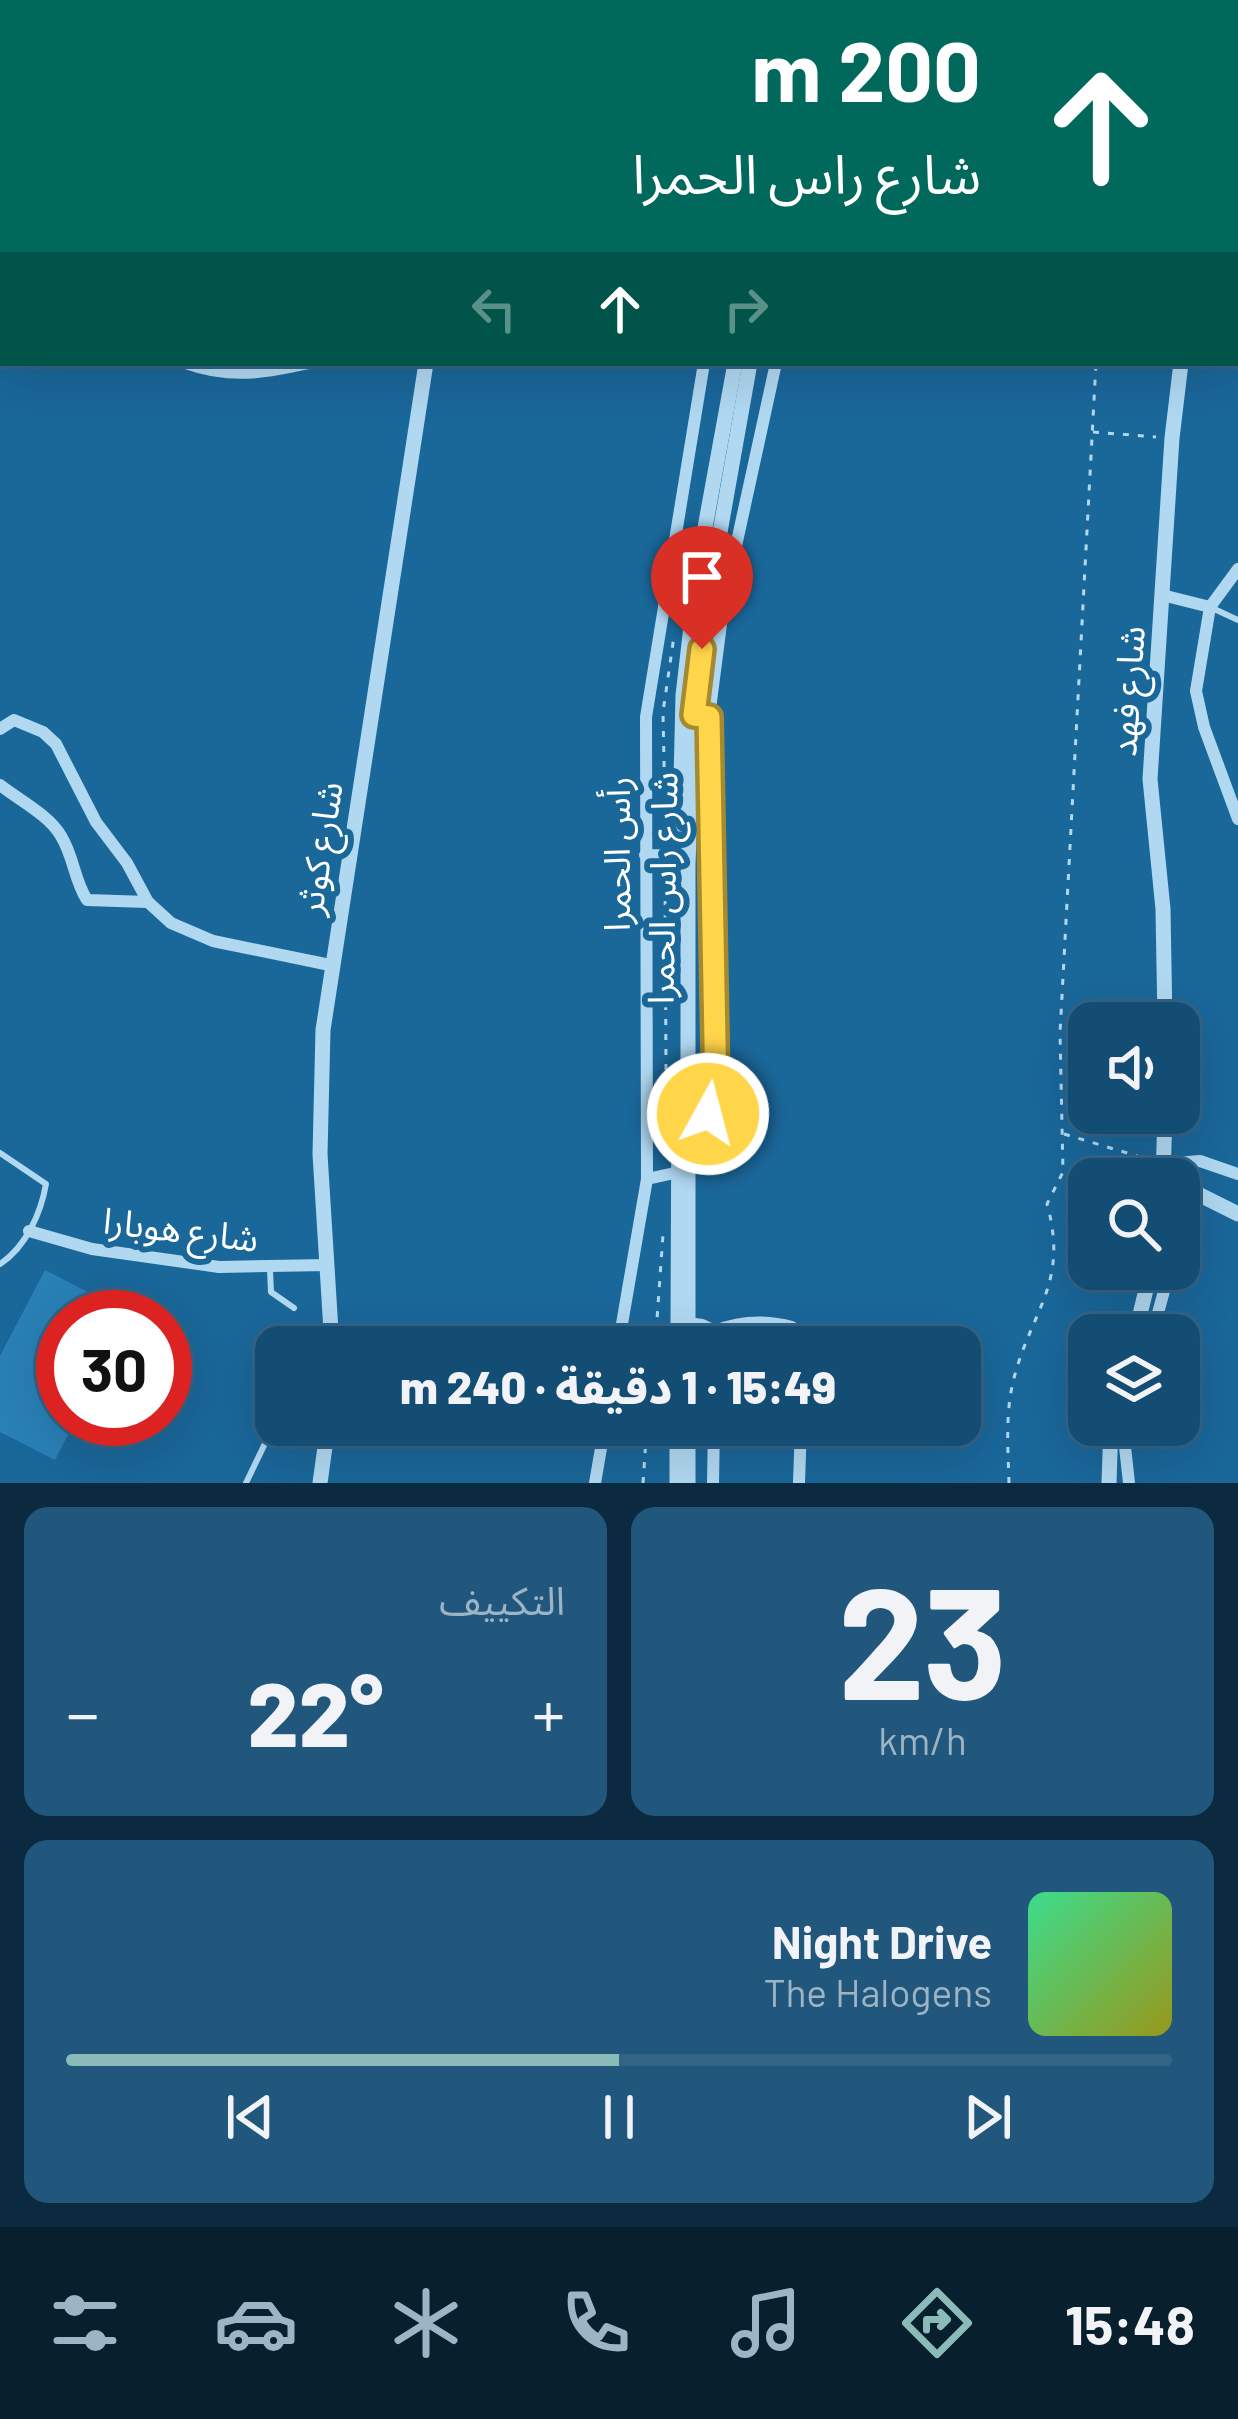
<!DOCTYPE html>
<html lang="ar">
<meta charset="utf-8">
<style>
body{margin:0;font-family:Barlow,"Noto Sans Arabic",sans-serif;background:#21577c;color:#f1f3f6;direction:rtl;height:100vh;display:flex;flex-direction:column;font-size:45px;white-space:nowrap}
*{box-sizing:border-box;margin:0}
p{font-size:39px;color:#9db4c5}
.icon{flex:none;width:66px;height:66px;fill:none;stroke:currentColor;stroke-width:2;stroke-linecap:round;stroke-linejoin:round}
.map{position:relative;height:1483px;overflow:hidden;direction:ltr}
.details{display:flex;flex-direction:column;gap:24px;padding:24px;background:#0b2a40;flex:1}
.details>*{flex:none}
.top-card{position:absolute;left:0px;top:0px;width:1239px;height:366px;box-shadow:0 12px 48px #0002,0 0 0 3px #336486;direction:rtl;background:#00695c;color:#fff;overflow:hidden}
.fabs{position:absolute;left:1068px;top:1002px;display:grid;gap:24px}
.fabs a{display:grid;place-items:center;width:132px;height:132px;border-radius:24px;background:#144d74;box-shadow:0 12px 48px #0002,0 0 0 3px #336486;font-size:60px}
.speed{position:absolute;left:36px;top:1290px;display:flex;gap:24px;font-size:60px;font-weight:700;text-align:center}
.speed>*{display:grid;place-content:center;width:156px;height:156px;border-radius:50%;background:#144d74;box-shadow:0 12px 48px #0002,0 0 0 3px #336486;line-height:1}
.speed .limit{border:18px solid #d22;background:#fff;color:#111}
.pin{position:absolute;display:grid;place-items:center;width:102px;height:102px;color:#fff;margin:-123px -51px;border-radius:50% 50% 50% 0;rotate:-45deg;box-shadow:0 0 12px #0007}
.pin .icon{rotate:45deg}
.me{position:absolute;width:132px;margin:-66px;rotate:7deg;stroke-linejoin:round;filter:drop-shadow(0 0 9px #0008)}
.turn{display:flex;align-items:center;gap:42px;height:252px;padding:0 60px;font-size:54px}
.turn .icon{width:156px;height:156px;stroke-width:2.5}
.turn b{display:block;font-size:84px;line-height:102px}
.lanes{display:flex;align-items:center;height:114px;padding:0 60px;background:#0003;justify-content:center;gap:60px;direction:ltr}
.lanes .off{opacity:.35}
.big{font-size:90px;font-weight:800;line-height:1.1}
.details .widget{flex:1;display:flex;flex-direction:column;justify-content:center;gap:18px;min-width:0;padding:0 42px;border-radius:24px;background:#21577c}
.details .dial{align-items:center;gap:0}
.dial b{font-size:156px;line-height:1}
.song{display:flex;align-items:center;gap:36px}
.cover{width:144px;height:144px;border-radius:18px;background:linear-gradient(135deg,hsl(150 70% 55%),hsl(60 70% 35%))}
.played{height:12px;border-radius:6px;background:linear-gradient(90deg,#8bbbb9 50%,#336486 50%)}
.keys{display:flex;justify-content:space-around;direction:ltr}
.heat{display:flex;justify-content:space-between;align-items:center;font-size:66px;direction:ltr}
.details .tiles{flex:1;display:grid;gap:24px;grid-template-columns:1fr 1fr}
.widget:last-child{grid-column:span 2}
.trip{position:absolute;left:255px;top:1326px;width:726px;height:120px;border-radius:24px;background:#144d74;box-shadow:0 12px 48px #0002,0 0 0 3px #336486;font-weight:800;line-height:120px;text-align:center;direction:rtl}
.tabs{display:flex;height:192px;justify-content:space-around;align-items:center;background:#081f2e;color:#9db4c5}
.tabs .icon{width:84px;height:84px}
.tabs .current{color:#8bbbb9}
.tabs b{font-size:54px;color:#f1f3f6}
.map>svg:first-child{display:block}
</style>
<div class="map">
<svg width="1238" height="1483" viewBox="0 0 1238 1483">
<rect width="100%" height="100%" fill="#1a679a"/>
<path fill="#2981b6" d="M 45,1270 L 131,1314 L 63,1317 L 63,1419 L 76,1419 L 55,1460 L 0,1432 L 0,1356 Z"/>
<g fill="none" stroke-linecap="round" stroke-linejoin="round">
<g stroke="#b0d8f1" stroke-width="3" stroke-dasharray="6 9" stroke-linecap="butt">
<path d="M 1139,3 L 1139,0"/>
<path d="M 1093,432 L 1156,437"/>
<path d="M 665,812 L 663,712 L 674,636"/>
<path d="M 665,869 L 666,1070"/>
<path d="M 1064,1134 L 1147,1159"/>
<path d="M 655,1347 L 663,1235"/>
<path d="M 643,1483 L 647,1425"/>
<path d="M 1009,1483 C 1008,1448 1005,1412 1014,1378 C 1032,1309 1069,1283 1047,1204 L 1063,1172 L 1060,1033 L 1096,363"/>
</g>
<g stroke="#b0d8f1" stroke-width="6">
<path d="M 650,0 L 650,3"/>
<path d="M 1210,607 L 1238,620"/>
<path d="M 0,1153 L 46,1184 C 41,1213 26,1247 0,1264"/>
<path d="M 270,1270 L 271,1292 L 294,1308"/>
<path d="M 246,1483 L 270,1433 L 322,1443"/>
</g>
<g stroke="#b0d8f1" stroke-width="12">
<path d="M 843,3 L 844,0"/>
<path d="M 186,363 C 230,379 265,373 309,363"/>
<path d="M 1238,569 L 1210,607 L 1196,691 L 1204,727 L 1238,819"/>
<path d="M 1162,595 L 1210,607"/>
<path d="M 0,729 L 14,720 L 43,732 L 56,744 L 96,822 L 127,863 L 148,902 L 171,923 L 213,941 L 330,965"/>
<path d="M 0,785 C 19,800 49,815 61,836 C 74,857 74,880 87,900 L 148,902"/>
<path d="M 645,855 L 688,856"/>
<path d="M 686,1133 L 708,1114 L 716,1095 L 709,717 L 724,601 L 776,363"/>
<path d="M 1164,1164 L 1200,1161 L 1238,1174"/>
<path d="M 647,1179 L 679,1172"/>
<path d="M 29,1231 L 92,1249 L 219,1267 L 328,1265"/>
<path d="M 1179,1234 L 1190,1190"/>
<path d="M 682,1322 L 702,1325 L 715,1331 C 740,1321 766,1320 792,1327 L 801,1347"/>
<path d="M 1152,1335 L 1170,1269"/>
<path d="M 618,1347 L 647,1179 L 646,717 L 704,363"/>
<path d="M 1128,1425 L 1124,1438 L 1129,1483"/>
<path d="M 595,1483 L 605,1425"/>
<path d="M 713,1483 L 714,1425"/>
<path d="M 799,1483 L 801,1425"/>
</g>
<g stroke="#b0d8f1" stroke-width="15">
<path d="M 804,3 L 804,0"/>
<path d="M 818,3 L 818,0"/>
<path d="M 1224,3 L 1224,0"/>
<path d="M 680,824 L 683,695 L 698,566 L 735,363"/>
<path d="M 1165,1023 L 1163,909 L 1150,779 L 1172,438 L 1181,363"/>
<path d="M 1164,1164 L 1190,1190 L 1238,1214"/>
<path d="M 1163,1179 L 1165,1113"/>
<path d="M 678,1328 L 679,1076"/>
<path d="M 1135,1335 L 1151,1269"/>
<path d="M 332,1347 L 320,1154 L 323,1030 L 426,363"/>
<path d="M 688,1347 L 688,864 L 694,715 L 714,566 L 750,363"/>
<path d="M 320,1483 L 328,1425"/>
<path d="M 677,1483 L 677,1425"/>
<path d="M 688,1483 L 688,1425"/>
<path d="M 1109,1483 L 1111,1425"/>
</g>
</g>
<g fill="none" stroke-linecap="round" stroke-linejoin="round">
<g stroke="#a68a30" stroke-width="30">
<path id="route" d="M 702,649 L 694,715 L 709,717 L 716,1095 L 708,1114"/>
</g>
<use href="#route" stroke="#ffd54a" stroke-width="21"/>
</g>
<g text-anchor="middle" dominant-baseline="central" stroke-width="12" stroke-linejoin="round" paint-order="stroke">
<g font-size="36" fill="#fff" stroke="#1a679a">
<text transform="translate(1126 691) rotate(-86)">شارع فهد</text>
<text transform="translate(318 848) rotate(-81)">شارع كوثر</text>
<text transform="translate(615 854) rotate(-90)">رأس الحمرا</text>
<text transform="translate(661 888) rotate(-89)">شارع راس الحمرا</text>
<text transform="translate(181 1228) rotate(7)">شارع هوبارا</text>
</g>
</g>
</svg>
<div class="fabs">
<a><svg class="icon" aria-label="sound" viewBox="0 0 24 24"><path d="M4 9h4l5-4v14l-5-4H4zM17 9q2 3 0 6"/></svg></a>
<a><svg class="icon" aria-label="search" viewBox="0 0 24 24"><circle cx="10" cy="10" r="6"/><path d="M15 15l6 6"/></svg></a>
<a><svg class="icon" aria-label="layers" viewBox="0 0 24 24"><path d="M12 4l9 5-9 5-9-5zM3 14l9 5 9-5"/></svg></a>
</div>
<div class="speed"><div class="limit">30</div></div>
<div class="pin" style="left:702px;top:649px;background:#d93025"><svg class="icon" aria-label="arrive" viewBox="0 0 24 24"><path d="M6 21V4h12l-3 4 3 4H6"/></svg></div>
<svg class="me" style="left:708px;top:1114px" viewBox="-20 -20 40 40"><circle r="17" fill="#ffd54a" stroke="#fff" stroke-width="3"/><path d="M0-11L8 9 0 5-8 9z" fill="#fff"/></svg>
<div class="trip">15:49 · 1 دقيقة · 240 m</div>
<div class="top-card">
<div class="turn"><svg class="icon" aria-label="ahead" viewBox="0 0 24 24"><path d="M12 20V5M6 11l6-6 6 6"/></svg><div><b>200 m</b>شارع راس الحمرا</div></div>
<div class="lanes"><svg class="icon off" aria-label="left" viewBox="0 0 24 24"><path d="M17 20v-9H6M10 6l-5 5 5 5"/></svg><svg class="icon" aria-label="ahead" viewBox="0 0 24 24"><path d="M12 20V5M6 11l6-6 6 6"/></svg><svg class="icon off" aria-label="right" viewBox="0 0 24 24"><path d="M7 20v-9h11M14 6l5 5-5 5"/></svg></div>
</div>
</div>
<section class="details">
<div class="tiles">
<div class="widget dial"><b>23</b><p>km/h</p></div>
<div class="widget"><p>التكييف</p>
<div class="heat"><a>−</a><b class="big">22°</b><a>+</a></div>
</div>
<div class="widget">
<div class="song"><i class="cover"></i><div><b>Night Drive</b><p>The Halogens</p></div></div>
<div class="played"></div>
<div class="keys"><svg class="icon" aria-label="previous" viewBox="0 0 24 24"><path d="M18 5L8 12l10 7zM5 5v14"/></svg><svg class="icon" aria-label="pause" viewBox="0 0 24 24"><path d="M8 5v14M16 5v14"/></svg><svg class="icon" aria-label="next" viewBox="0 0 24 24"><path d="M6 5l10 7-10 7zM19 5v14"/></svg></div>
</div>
</div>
</section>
<nav class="tabs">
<b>15:48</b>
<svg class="icon current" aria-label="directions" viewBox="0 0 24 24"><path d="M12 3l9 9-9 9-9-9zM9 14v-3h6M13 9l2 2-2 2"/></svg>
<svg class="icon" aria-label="music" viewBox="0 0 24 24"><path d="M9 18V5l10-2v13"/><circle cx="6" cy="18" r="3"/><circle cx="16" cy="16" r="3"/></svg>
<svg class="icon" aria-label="phone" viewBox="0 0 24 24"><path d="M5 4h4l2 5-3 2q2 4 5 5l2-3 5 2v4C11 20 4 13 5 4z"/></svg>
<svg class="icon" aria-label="climate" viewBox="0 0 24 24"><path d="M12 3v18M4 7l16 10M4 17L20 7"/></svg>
<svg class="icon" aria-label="car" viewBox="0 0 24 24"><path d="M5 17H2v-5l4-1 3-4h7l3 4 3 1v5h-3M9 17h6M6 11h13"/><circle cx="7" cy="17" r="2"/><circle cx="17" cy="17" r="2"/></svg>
<svg class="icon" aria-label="filters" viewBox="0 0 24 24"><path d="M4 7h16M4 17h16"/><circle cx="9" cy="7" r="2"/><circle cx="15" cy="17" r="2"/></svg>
</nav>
